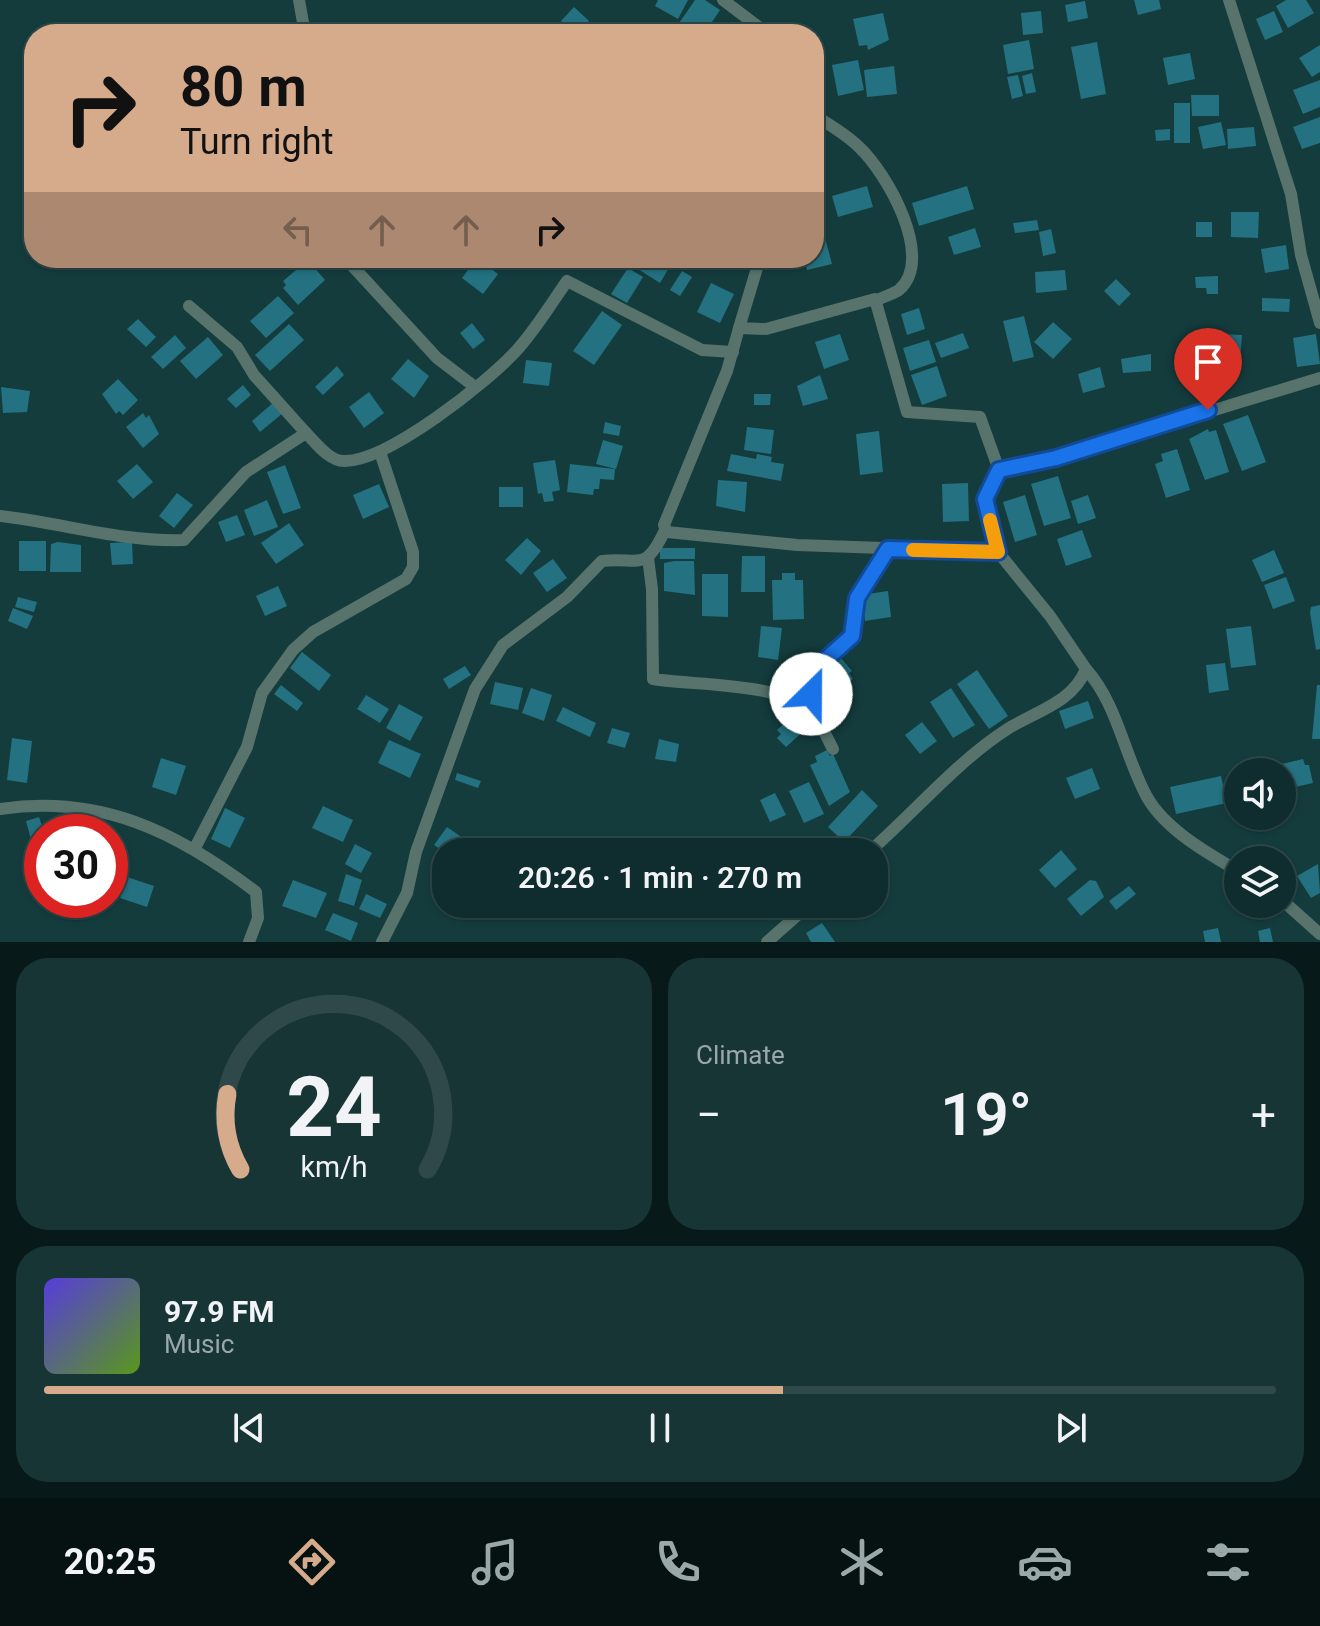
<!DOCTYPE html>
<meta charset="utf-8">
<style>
body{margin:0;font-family:Roboto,sans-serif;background:#183536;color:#f1f3f6;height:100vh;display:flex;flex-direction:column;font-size:30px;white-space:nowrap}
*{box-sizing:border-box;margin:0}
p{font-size:26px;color:#9ba8aa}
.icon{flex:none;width:44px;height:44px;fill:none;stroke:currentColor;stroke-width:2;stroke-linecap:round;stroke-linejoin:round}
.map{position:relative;height:942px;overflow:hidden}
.details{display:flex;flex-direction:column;gap:16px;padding:16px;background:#081919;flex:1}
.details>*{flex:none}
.guide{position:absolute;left:24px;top:24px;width:800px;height:244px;border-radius:32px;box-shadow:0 2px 6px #0004,0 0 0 2px #2f494a;background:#d6ab8b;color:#111;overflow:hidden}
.buttons{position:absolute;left:1224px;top:758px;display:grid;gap:16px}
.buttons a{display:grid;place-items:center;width:72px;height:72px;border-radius:50%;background:#0f2d2e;box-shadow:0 2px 6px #0004,0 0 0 2px #2f494a;font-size:40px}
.speed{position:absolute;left:24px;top:814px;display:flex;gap:16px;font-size:40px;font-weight:700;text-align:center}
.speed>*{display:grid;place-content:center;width:104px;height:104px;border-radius:50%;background:#0f2d2e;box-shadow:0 2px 6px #0004,0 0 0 2px #2f494a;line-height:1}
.speed .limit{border:12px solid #d22;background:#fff;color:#111}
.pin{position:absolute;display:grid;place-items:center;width:68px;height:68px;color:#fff;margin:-82px -34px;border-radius:50% 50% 50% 0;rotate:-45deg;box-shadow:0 0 8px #0007}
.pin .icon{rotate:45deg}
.me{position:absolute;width:88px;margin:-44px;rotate:23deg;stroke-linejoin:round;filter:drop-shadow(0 0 6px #0008)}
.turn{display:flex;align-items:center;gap:28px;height:168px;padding:0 24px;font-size:36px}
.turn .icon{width:104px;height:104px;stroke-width:2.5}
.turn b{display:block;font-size:56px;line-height:68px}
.lanes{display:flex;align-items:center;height:76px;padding:0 24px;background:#0003;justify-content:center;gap:40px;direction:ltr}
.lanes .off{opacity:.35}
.big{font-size:60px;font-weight:600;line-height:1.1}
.details .tile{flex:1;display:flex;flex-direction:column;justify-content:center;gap:12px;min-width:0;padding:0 28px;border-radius:32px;background:#183536}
.details .dial{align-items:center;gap:0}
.dial svg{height:208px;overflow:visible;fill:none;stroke:#2f494a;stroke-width:7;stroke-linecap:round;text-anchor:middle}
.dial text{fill:#f1f3f6;stroke:none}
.song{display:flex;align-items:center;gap:24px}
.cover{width:96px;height:96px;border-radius:12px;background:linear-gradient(135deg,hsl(250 70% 55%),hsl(90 70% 35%))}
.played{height:8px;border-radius:4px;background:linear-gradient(90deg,#d6ab8b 60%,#2f494a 60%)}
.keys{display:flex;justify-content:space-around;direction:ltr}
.heat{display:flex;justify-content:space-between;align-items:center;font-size:44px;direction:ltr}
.details .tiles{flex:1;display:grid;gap:16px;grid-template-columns:1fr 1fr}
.tile:last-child{grid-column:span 2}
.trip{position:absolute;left:432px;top:838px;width:456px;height:80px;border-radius:32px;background:#0f2d2e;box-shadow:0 2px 6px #0004,0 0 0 2px #2f494a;font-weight:600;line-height:80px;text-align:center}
.tab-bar{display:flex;height:128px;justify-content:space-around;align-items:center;background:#061212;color:#9ba8aa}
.tab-bar .icon{width:56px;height:56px}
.tab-bar .on{color:#d6ab8b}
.tab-bar b{font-size:36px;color:#f1f3f6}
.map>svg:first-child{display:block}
</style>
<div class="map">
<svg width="1320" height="942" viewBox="0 0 1320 942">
<rect width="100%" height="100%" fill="#143c3d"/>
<g fill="#237181">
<path d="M 658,0 L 688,0 L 678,19 L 655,6 Z"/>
<path d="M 695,0 L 705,0 L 720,10 L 704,34 L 682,34 L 675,29 Z"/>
<path d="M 1134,0 L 1159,0 L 1161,9 L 1138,15 Z"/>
<path d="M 1286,0 L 1306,0 L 1314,13 L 1288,28 L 1276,6 Z"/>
<path d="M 1085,1 L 1088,18 L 1068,22 L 1065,5 Z"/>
<path d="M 574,7 L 589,21 L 577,34 L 561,21 Z"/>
<path d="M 1041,11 L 1043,33 L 1023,35 L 1021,13 Z"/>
<path d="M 1274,11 L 1283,32 L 1265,40 L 1256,19 Z"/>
<path d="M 883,13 L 889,40 L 868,50 L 867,45 L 859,46 L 853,19 Z"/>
<path d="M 1029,40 L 1034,69 L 1008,74 L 1003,45 Z"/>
<path d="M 1097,42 L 1106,94 L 1081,99 L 1071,47 Z"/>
<path d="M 1320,45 L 1320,72 L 1312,77 L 1299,58 Z"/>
<path d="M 1190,53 L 1195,79 L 1168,85 L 1163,58 Z"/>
<path d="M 858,60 L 864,90 L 838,96 L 832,65 Z"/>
<path d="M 894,66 L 897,94 L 867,97 L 864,70 Z"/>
<path d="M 1032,73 L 1036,92 L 1026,94 L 1022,76 Z"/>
<path d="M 1018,75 L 1023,96 L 1012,99 L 1007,77 Z"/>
<path d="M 1320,80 L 1320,107 L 1303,114 L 1293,90 Z"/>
<path d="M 1191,95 L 1219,95 L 1219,116 L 1192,116 Z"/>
<rect x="1174" y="103" width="16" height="40"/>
<path d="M 1320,117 L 1320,143 L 1302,149 L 1293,127 Z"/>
<path d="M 1221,122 L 1226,145 L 1203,149 L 1198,127 Z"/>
<path d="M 1254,127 L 1256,146 L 1228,149 L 1227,129 Z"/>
<path d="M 1170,129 L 1170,140 L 1156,141 L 1155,130 Z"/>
<path d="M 867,186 L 873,207 L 838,217 L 832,196 Z"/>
<path d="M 967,186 L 974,209 L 919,226 L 912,203 Z"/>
<path d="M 1231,212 L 1259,212 L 1258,238 L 1231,237 Z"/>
<path d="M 1037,220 L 1039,230 L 1015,233 L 1013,223 Z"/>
<rect x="1196" y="222" width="16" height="15"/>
<path d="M 975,228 L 981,247 L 954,255 L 948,237 Z"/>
<path d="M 1051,229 L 1056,253 L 1043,256 L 1039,232 Z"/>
<path d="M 824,234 L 832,264 L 807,270 L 804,258 L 814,258 L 814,237 Z"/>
<path d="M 1286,245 L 1289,269 L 1265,273 L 1261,249 Z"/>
<path d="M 477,258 L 498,274 L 483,294 L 462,278 Z"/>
<path d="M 634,258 L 668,258 L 673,261 L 660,283 L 630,264 Z"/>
<path d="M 308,260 L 325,280 L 298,305 L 283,288 L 286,285 L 283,281 Z"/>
<path d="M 628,268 L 643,277 L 627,303 L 611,294 Z"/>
<path d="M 1065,270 L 1067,290 L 1036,293 L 1035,272 Z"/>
<path d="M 682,271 L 692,277 L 680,296 L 670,290 Z"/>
<path d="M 1218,276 L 1218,294 L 1207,294 L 1206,288 L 1196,288 L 1195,277 Z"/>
<path d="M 1116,279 L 1131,294 L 1119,306 L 1104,291 Z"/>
<path d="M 711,283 L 734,294 L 720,323 L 697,312 Z"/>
<path d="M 278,296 L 294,313 L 266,338 L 250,321 Z"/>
<path d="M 1262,298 L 1290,299 L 1289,312 L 1262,311 Z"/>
<path d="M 919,308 L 925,329 L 907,335 L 901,314 Z"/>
<path d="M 602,311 L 622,325 L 594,365 L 573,351 Z"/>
<path d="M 1024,316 L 1034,357 L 1013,362 L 1003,321 Z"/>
<path d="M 138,319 L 156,337 L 146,347 L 127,329 Z"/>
<path d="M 1053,322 L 1072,339 L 1053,359 L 1034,342 Z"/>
<path d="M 472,323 L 485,340 L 473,349 L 460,333 Z"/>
<path d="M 289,324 L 304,340 L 270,371 L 255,355 Z"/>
<path d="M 963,333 L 969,348 L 941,358 L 935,343 Z"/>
<path d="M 840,334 L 849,360 L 824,369 L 815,342 Z"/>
<path d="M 1221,334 L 1242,335 L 1240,363 L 1219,361 Z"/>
<path d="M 1316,334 L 1320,364 L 1297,367 L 1293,338 Z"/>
<path d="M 175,335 L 186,348 L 163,369 L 151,357 Z"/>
<path d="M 208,337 L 223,355 L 196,379 L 180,361 Z"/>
<path d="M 929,340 L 936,362 L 910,371 L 903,348 Z"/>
<path d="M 1151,354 L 1151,371 L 1123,373 L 1121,359 Z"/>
<path d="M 408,359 L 429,376 L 414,398 L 391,379 Z"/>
<path d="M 526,360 L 552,363 L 549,386 L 523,383 Z"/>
<path d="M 337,366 L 344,375 L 323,395 L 315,387 Z"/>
<path d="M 937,366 L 947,396 L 922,405 L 911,375 Z"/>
<path d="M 1100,367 L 1105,387 L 1083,393 L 1078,374 Z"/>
<path d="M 820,375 L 828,399 L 803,406 L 797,386 Z"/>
<path d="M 118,379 L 138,400 L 123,415 L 119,411 L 116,414 L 102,394 Z"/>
<path d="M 243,385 L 251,395 L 236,408 L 227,399 Z"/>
<path d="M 1,387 L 30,391 L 27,412 L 3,413 Z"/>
<path d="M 369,392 L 384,413 L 364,428 L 349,407 Z"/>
<path d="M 754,394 L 771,394 L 770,405 L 754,405 Z"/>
<path d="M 274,402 L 283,413 L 260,432 L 252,421 Z"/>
<path d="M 143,413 L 146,418 L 149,415 L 159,434 L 143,448 L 126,427 Z"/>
<path d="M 1248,415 L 1266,462 L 1242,471 L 1223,424 Z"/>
<path d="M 605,422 L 621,426 L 619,436 L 603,433 Z"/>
<path d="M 747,427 L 774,430 L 771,454 L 744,450 Z"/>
<path d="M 1208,429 L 1209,432 L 1216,430 L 1229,472 L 1205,480 L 1189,439 Z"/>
<path d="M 879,431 L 883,472 L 860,475 L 856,434 Z"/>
<path d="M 603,440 L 623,446 L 616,469 L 596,464 Z"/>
<path d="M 1177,449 L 1190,490 L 1166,498 L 1155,464 L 1163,461 L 1161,454 Z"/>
<path d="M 731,454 L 756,459 L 757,454 L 772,457 L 771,462 L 784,464 L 781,481 L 727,471 Z"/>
<path d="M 555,460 L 560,490 L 552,492 L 554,501 L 544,502 L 542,493 L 538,494 L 533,463 Z"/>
<path d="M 137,464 L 153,482 L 133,499 L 117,481 Z"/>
<path d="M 570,464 L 615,469 L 614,480 L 600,479 L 599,489 L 594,489 L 593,495 L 567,492 Z"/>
<path d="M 285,465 L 301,508 L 283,514 L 267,472 Z"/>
<path d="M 1058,476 L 1071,518 L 1044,526 L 1031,484 Z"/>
<path d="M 718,480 L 747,482 L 745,512 L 716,506 Z"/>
<path d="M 968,483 L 969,521 L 943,522 L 942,484 Z"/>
<path d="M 379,484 L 389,507 L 363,519 L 353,495 Z"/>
<rect x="499" y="487" width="24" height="20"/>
<path d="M 177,493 L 193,505 L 174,528 L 159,516 Z"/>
<path d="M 1025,495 L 1037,535 L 1015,542 L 1003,502 Z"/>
<path d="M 1088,495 L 1096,518 L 1078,524 L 1071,501 Z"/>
<path d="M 267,500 L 278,527 L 254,536 L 244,510 Z"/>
<path d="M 237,515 L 245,535 L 226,542 L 218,522 Z"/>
<path d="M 289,523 L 304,545 L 276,564 L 261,543 Z"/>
<path d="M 1082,530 L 1092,557 L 1066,566 L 1057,539 Z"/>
<path d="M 527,538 L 541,551 L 521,575 L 505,560 Z"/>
<rect x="19" y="541" width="27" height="30"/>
<path d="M 58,542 L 81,545 L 81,572 L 50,572 L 51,544 Z"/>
<path d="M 132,542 L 133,564 L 112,565 L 110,543 Z"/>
<rect x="660" y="548" width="35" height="11"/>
<path d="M 1274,550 L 1284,573 L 1262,582 L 1252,560 Z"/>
<path d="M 742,556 L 765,556 L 765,592 L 741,592 Z"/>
<path d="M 553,559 L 567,578 L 547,592 L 533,573 Z"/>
<path d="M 674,561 L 694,561 L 695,595 L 664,591 L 664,563 Z"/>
<path d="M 782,573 L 795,573 L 795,580 L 803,580 L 804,619 L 773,620 L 772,580 L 782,580 Z"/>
<path d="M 702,574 L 728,574 L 728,617 L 702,616 Z"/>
<path d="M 1286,577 L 1295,601 L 1273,609 L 1264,585 Z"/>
<path d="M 278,586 L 287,606 L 265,616 L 256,596 Z"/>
<path d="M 888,591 L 891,617 L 865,621 L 861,595 Z"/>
<path d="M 18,597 L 37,602 L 34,612 L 15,607 Z"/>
<path d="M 1320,605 L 1320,649 L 1316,650 L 1310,613 L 1311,607 Z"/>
<path d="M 13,608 L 33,616 L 27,629 L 8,621 Z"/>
<path d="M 761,626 L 782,628 L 778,660 L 758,657 Z"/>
<path d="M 1251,626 L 1256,665 L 1231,668 L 1226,629 Z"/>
<path d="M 302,652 L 331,675 L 319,691 L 290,668 Z"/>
<path d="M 840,657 L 852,671 L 849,673 L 853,679 L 828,695 L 817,679 L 822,676 L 819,671 Z"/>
<path d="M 1225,663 L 1229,690 L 1209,693 L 1206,665 Z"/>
<path d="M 465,666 L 471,675 L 449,689 L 443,679 Z"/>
<path d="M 977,670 L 1008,716 L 989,729 L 957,684 Z"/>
<path d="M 495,682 L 523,688 L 518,710 L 490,704 Z"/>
<path d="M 281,685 L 303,703 L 297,711 L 274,694 Z"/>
<path d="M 1317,685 L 1320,685 L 1320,739 L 1312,739 Z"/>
<path d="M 531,688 L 552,695 L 544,721 L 522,713 Z"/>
<path d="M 951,688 L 975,725 L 953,738 L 930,702 Z"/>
<path d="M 366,695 L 389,709 L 380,723 L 357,709 Z"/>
<path d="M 1088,701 L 1094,718 L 1065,729 L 1059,711 Z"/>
<path d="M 399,704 L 423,717 L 410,741 L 386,728 Z"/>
<path d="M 563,707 L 596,723 L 590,737 L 556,721 Z"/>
<path d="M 795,714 L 807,728 L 786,747 L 777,738 L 781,734 L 777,730 Z"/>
<path d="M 922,722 L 937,741 L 920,754 L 905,735 Z"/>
<path d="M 612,728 L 630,733 L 625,748 L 607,743 Z"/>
<path d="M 12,738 L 32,741 L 27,783 L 7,780 Z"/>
<path d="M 659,739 L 679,744 L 676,762 L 655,759 Z"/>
<path d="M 389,740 L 421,754 L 410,778 L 378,763 Z"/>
<path d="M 827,750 L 830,756 L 833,754 L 850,792 L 829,806 L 810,765 L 817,762 L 815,756 Z"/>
<path d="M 161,758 L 186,766 L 176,795 L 152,787 Z"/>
<path d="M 1303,759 L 1305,765 L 1309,765 L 1313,783 L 1282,790 L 1282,772 L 1262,772 L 1261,769 Z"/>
<path d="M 1092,768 L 1100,789 L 1075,799 L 1066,778 Z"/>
<path d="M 457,773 L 481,781 L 478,788 L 455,780 Z"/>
<path d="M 1221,776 L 1227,803 L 1176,814 L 1170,787 Z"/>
<path d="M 809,782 L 824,814 L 804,823 L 789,791 Z"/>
<path d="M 862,790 L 878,806 L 844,842 L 828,827 Z"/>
<path d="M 775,793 L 786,815 L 770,822 L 760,800 Z"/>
<path d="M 323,806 L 353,820 L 343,842 L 312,828 Z"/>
<path d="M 225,808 L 245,818 L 230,848 L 211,839 Z"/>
<path d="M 39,817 L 44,832 L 42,844 L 33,847 L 26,821 Z"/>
<path d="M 447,827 L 470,843 L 464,852 L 446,853 L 434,845 Z"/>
<path d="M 355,844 L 372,853 L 361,873 L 345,864 Z"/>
<path d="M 1061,850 L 1077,869 L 1055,888 L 1039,870 Z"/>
<path d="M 1318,864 L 1320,893 L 1311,898 L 1297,876 Z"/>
<path d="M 346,874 L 362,880 L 354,906 L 338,901 Z"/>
<path d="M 127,877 L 154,886 L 147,907 L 120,898 Z"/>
<path d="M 293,880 L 327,893 L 316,918 L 282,906 Z"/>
<path d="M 1090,880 L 1096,881 L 1104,897 L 1081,916 L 1067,899 Z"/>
<path d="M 1129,886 L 1136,894 L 1116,910 L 1109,901 Z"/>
<path d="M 366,894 L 387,904 L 380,918 L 359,909 Z"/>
<path d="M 333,913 L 358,923 L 351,941 L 325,930 Z"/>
<path d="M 822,923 L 835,942 L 811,942 L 806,933 Z"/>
<path d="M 1218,928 L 1221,942 L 1205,942 L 1203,931 Z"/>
<path d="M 1270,928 L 1273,942 L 1260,942 L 1258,931 Z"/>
</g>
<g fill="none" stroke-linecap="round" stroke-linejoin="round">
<g stroke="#57736c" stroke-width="12">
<path d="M 299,0 L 305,34"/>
<path d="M 723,0 L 768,34"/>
<path d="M 1229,0 L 1291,194 L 1301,255 L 1320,323"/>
<path d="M 814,115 C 830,125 846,134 859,147 C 886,172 936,258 899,290 C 893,294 883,297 877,300"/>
<path d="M 345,258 L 437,358 L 475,387"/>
<path d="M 760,258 L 739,328 L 766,329 L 875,299 L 907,412 L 980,417 L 999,470 L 1056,458 L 1320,378"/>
<path d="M 189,306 L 237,347 L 254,375 L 306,433"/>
<path d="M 739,328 L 727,371 L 664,525 L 667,532 L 797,545 L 998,552 L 985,499 L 999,470"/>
<path d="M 0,516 C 63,523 121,542 184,540 L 246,472 L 306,433 C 316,443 329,461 344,461 C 387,462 488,382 517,350 C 536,329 551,304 567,281 L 702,350 L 733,352"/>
<path d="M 648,558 L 652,589 L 653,679 C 695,686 787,681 815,716 C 822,725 827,738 833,749"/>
<path d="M 1086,669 C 1118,705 1124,755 1147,797 C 1165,829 1207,853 1238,871"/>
<path d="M 814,714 C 805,660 822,670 852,636 L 857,598 L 888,549"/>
<path d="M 0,809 C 101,794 177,832 256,892 L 258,918 L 249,942"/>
<path d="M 195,848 L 247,747 L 262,693 L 293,650 L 313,632 L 406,579 L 413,567 L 413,552 L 380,452"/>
<path d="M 869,852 C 915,812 957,761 1009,728 C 1037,711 1073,702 1086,669 L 1050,616 L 998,552"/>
<path d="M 1282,900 L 1320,934"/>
<path d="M 382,942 L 407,893 L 416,852 L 475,689 L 503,645 L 567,597 L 602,561 C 640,557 645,573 665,530"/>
<path d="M 767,942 L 810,904"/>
</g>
</g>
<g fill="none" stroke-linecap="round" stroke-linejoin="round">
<g stroke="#114b97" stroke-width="20">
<path id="route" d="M 811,694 L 814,670 L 852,636 L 857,598 L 888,549 L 998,552 L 985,499 L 999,470 L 1056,458 L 1208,410"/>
</g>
<use href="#route" stroke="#1a73e8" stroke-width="14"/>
<path stroke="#f59e0b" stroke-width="14" d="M 913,550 L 998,552 L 990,520"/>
</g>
</svg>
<div class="buttons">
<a><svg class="icon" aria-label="sound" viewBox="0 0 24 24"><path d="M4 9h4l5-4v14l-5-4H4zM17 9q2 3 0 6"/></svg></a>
<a><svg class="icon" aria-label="layers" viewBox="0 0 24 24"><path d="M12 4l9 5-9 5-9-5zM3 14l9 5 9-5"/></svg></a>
</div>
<div class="speed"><div class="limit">30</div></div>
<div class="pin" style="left:1208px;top:410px;background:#d93025"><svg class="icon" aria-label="arrive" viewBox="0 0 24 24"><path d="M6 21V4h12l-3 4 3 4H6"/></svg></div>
<svg class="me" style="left:811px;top:694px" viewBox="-20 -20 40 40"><circle r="19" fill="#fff"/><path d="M0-13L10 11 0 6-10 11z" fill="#1a73e8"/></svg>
<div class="trip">20:26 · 1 min · 270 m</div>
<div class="guide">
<div class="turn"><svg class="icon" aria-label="right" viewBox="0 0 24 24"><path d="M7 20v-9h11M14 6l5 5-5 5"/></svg><div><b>80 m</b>Turn right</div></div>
<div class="lanes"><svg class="icon off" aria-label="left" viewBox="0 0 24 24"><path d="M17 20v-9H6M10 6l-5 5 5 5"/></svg><svg class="icon off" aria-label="ahead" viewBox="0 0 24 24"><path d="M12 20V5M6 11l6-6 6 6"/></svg><svg class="icon off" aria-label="ahead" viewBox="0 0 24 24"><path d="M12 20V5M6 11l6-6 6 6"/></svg><svg class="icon" aria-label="right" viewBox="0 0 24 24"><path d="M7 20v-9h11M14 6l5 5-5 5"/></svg></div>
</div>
</div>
<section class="details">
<div class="tiles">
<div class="tile dial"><svg viewBox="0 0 100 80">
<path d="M14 69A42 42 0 1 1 86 69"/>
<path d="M14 69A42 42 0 0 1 9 40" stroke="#d6ab8b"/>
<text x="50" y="56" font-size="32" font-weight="700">24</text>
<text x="50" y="72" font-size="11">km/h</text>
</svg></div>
<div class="tile"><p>Climate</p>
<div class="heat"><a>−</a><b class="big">19°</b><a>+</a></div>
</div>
<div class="tile">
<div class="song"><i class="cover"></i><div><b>97.9 FM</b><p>Music</p></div></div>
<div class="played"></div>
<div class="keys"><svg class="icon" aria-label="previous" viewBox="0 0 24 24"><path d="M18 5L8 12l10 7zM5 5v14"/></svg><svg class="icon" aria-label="pause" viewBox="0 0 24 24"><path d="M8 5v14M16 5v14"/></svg><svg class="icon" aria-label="next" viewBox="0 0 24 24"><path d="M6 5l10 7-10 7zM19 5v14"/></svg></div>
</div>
</div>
</section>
<nav class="tab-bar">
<b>20:25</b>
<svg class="icon on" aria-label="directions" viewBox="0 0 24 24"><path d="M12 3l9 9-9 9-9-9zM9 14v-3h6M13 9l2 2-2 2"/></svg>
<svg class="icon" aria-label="music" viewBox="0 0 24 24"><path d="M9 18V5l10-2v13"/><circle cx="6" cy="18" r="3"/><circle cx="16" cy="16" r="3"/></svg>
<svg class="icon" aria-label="phone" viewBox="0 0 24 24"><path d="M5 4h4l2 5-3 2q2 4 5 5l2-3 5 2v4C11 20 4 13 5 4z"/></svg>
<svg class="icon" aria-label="climate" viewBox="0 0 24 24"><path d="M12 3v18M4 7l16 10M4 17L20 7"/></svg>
<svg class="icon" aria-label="car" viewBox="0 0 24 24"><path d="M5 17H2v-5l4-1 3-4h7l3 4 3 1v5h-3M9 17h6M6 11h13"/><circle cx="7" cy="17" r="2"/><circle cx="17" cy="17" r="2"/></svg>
<svg class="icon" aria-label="filters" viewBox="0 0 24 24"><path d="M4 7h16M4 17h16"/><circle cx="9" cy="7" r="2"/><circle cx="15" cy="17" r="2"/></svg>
</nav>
